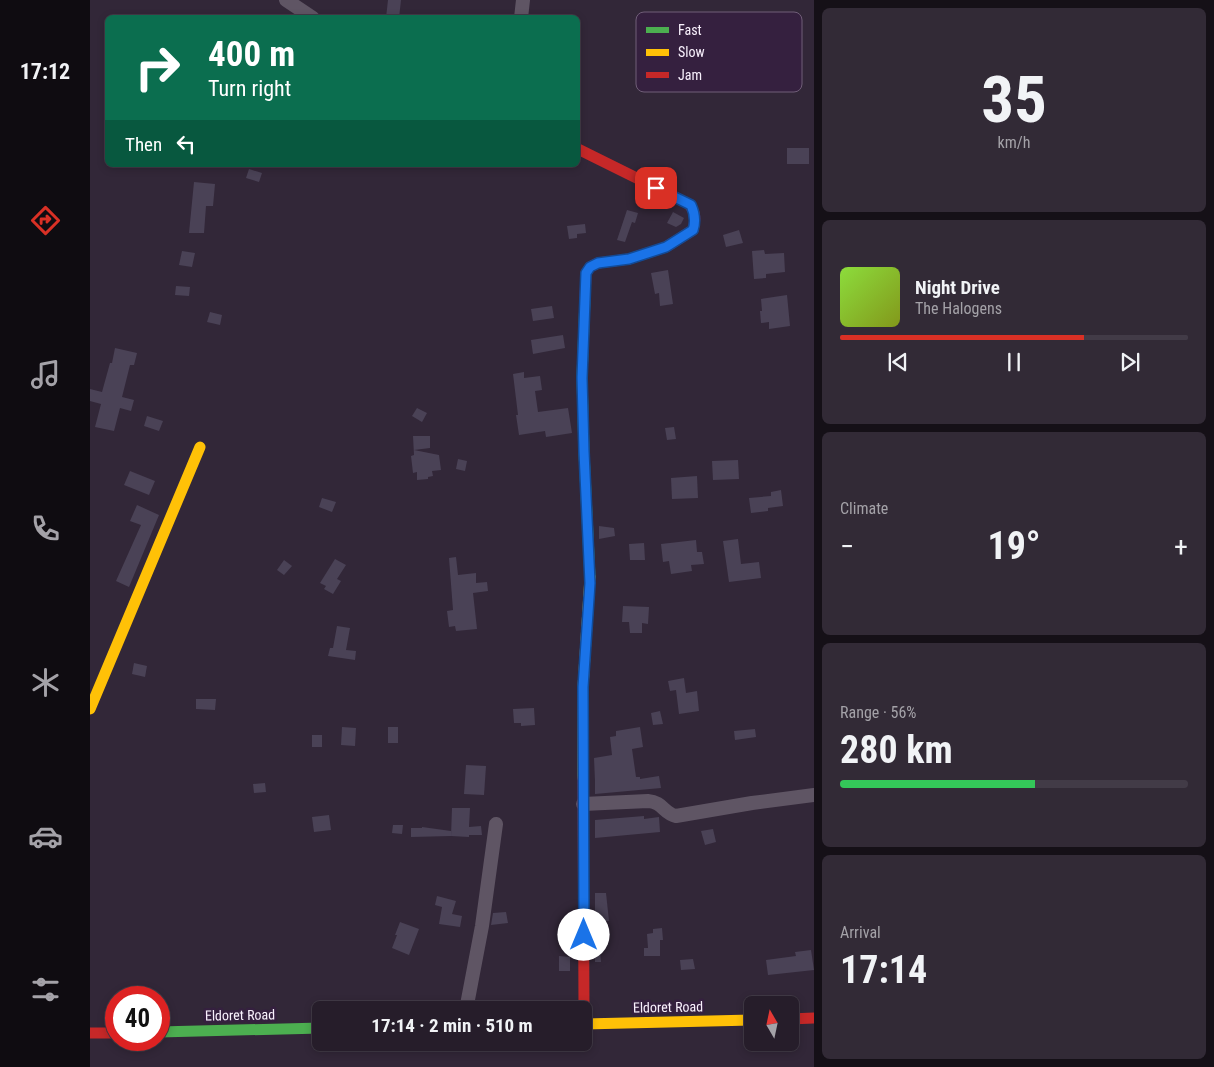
<!DOCTYPE html>
<meta charset="utf-8">
<style>
body{margin:0;font-family:"Roboto Condensed",sans-serif;background:#322a36;color:#f1f3f6;height:100vh;display:flex;flex-direction:column;font-size:19px;white-space:nowrap}
*{box-sizing:border-box;margin:0}
p{font-size:16px;color:#a4a2a8}
.icon{flex:none;width:28px;height:28px;fill:none;stroke:currentColor;stroke-width:2;stroke-linecap:round;stroke-linejoin:round}
.map{position:relative;flex:1;overflow:hidden}
.drawer{display:flex;flex-direction:column;gap:8px;padding:8px;background:#151017;width:400px}
.drawer>*{flex:none}
.hud{position:absolute;left:15px;top:15px;width:475px;height:152px;border-radius:8px;box-shadow:0 2px 8px #0003,0 0 0 1px #423b47;background:#0b6e4f;color:#fff;overflow:hidden}
.needle{width:32px;rotate:351deg}
.controls{position:absolute;left:654px;top:996px;display:grid;gap:10px}
.controls a{display:grid;place-items:center;width:55px;height:55px;border-radius:8px;background:#261d2a;box-shadow:0 2px 8px #0003,0 0 0 1px #423b47;font-size:25px}
.speed{position:absolute;left:15px;top:986px;display:flex;gap:10px;font-size:25px;font-weight:700;text-align:center}
.speed>*{display:grid;place-content:center;width:65px;height:65px;border-radius:50%;background:#261d2a;box-shadow:0 2px 8px #0003,0 0 0 1px #423b47;line-height:1}
.speed .limit{border:8px solid #d22;background:#fff;color:#111}
.pin{position:absolute;display:grid;place-items:center;width:42px;height:42px;color:#fff;margin:-21px;border-radius:10px;box-shadow:0 2px 8px #0006}
.me{position:absolute;width:55px;margin:-28px;rotate:0deg;stroke-linejoin:round;filter:drop-shadow(0 0 4px #0008)}
.turn{display:flex;align-items:center;gap:18px;height:105px;padding:0 20px;font-size:22px}
.turn .icon{width:65px;height:65px;stroke-width:2.5}
.turn b{display:block;font-size:35px;line-height:42px}
.then{display:flex;align-items:center;height:48px;padding:0 20px;background:#0003;gap:10px;font-size:19px}
.big{font-size:38px;font-weight:700;line-height:1.1}
.drawer .tile{flex:1;display:flex;flex-direction:column;justify-content:center;gap:8px;min-width:0;padding:0 18px;border-radius:8px;background:#322a36}
.drawer .dial{align-items:center;gap:0}
.dial b{font-size:65px;line-height:1}
.song{display:flex;align-items:center;gap:15px}
.cover{width:60px;height:60px;border-radius:8px;background:linear-gradient(135deg,hsl(90 70% 55%),hsl(70 70% 35%))}
.played{height:5px;border-radius:2px;background:linear-gradient(90deg,#d93025 70%,#423b47 70%)}
.keys{display:flex;justify-content:space-around;direction:ltr}
.heat{display:flex;justify-content:space-between;align-items:center;font-size:28px;direction:ltr}
.charge{height:8px;border-radius:4px;background:linear-gradient(90deg,#34c759 56%,#423b47 0)}
.trip{position:absolute;left:222px;top:1001px;width:280px;height:50px;border-radius:8px;background:#261d2a;box-shadow:0 2px 8px #0003,0 0 0 1px #423b47;font-weight:700;line-height:50px;text-align:center}
main{display:flex;flex:1;min-height:0}
.tabs{display:flex;flex-direction:column;width:90px;justify-content:space-around;align-items:center;background:#0f0c11;color:#a4a2a8}
.tabs .icon{width:35px;height:35px}
.tabs .on{color:#d93025}
.tabs b{font-size:22px;color:#f1f3f6}
.map>svg:first-child{display:block}
</style>
<main>
<nav class="tabs">
<b>17:12</b>
<svg class="icon on" aria-label="directions" viewBox="0 0 24 24"><path d="M12 3l9 9-9 9-9-9zM9 14v-3h6M13 9l2 2-2 2"/></svg>
<svg class="icon" aria-label="music" viewBox="0 0 24 24"><path d="M9 18V5l10-2v13"/><circle cx="6" cy="18" r="3"/><circle cx="16" cy="16" r="3"/></svg>
<svg class="icon" aria-label="phone" viewBox="0 0 24 24"><path d="M5 4h4l2 5-3 2q2 4 5 5l2-3 5 2v4C11 20 4 13 5 4z"/></svg>
<svg class="icon" aria-label="climate" viewBox="0 0 24 24"><path d="M12 3v18M4 7l16 10M4 17L20 7"/></svg>
<svg class="icon" aria-label="car" viewBox="0 0 24 24"><path d="M5 17H2v-5l4-1 3-4h7l3 4 3 1v5h-3M9 17h6M6 11h13"/><circle cx="7" cy="17" r="2"/><circle cx="17" cy="17" r="2"/></svg>
<svg class="icon" aria-label="filters" viewBox="0 0 24 24"><path d="M4 7h16M4 17h16"/><circle cx="9" cy="7" r="2"/><circle cx="15" cy="17" r="2"/></svg>
</nav>
<div class="map">
<svg width="724" height="1067" viewBox="0 0 724 1067">
<rect width="100%" height="100%" fill="#322738"/>
<g fill="#4a4256">
<path d="M 298,0 L 311,0 L 309,18 L 296,18 Z"/>
<rect x="697" y="148" width="22" height="16"/>
<path d="M 159,169 L 172,173 L 169,182 L 156,178 Z"/>
<path d="M 104,182 L 125,184 L 123,206 L 116,206 L 114,233 L 99,233 Z"/>
<path d="M 537,210 L 548,213 L 545,223 L 542,222 L 535,242 L 527,240 Z"/>
<path d="M 583,212 L 594,218 L 591,224 L 586,227 L 577,223 Z"/>
<path d="M 495,224 L 496,233 L 487,234 L 487,238 L 479,239 L 477,226 Z"/>
<path d="M 649,230 L 653,243 L 636,247 L 633,235 Z"/>
<path d="M 674,250 L 675,254 L 694,253 L 695,272 L 676,274 L 676,278 L 664,279 L 662,251 Z"/>
<path d="M 92,251 L 105,253 L 102,267 L 89,265 Z"/>
<path d="M 578,270 L 583,304 L 570,306 L 569,293 L 565,294 L 561,273 Z"/>
<path d="M 86,286 L 100,287 L 99,296 L 85,295 Z"/>
<path d="M 697,295 L 700,326 L 679,329 L 679,322 L 671,323 L 670,311 L 672,311 L 671,299 Z"/>
<path d="M 462,306 L 464,318 L 443,321 L 441,309 Z"/>
<path d="M 120,312 L 132,315 L 130,325 L 117,322 Z"/>
<path d="M 473,335 L 475,348 L 443,354 L 441,340 Z"/>
<path d="M 25,348 L 47,353 L 44,365 L 40,365 L 32,397 L 44,400 L 41,411 L 30,408 L 24,431 L 5,427 L 11,404 L 0,401 L 0,389 L 12,392 L 20,363 L 22,363 Z"/>
<path d="M 434,372 L 434,378 L 450,376 L 452,390 L 445,391 L 448,412 L 478,408 L 482,433 L 456,437 L 455,431 L 429,435 L 426,415 L 428,415 L 423,374 Z"/>
<path d="M 327,408 L 337,413 L 332,422 L 322,416 Z"/>
<path d="M 57,416 L 73,421 L 69,431 L 54,426 Z"/>
<path d="M 584,427 L 586,439 L 577,440 L 575,428 Z"/>
<path d="M 323,436 L 340,436 L 340,448 L 324,450 L 349,455 L 351,470 L 342,471 L 343,476 L 338,477 L 338,479 L 327,480 L 327,472 L 323,473 L 321,456 L 324,455 Z"/>
<path d="M 368,459 L 377,461 L 375,471 L 366,469 Z"/>
<path d="M 648,460 L 649,479 L 623,480 L 622,461 Z"/>
<path d="M 40,471 L 65,481 L 59,495 L 34,485 Z"/>
<path d="M 607,476 L 608,498 L 582,499 L 581,478 Z"/>
<path d="M 691,490 L 693,506 L 678,508 L 678,511 L 661,513 L 659,498 L 681,496 L 681,492 Z"/>
<path d="M 232,498 L 246,502 L 242,512 L 229,507 Z"/>
<path d="M 47,505 L 69,515 L 39,587 L 26,581 L 51,525 L 40,521 Z"/>
<path d="M 509,526 L 524,528 L 525,536 L 509,539 Z"/>
<path d="M 648,539 L 651,564 L 669,562 L 671,578 L 639,582 L 633,541 Z"/>
<path d="M 606,540 L 607,552 L 612,552 L 614,564 L 601,565 L 602,571 L 581,574 L 579,561 L 573,562 L 571,544 Z"/>
<path d="M 554,543 L 555,560 L 540,560 L 539,544 Z"/>
<path d="M 366,557 L 368,575 L 386,573 L 386,583 L 397,582 L 398,591 L 383,593 L 387,629 L 366,631 L 365,626 L 359,627 L 357,611 L 363,610 L 359,558 Z"/>
<path d="M 245,559 L 256,565 L 247,579 L 251,581 L 243,594 L 234,589 L 236,586 L 230,583 Z"/>
<path d="M 194,560 L 202,566 L 194,575 L 187,570 Z"/>
<path d="M 533,606 L 559,607 L 558,624 L 552,623 L 552,633 L 540,633 L 539,622 L 532,622 Z"/>
<path d="M 247,626 L 260,628 L 256,650 L 266,651 L 265,660 L 238,656 L 240,648 L 243,648 Z"/>
<path d="M 44,663 L 57,666 L 55,677 L 42,674 Z"/>
<path d="M 594,678 L 596,693 L 607,691 L 609,711 L 589,714 L 586,690 L 580,691 L 578,681 Z"/>
<path d="M 106,699 L 126,699 L 125,710 L 106,709 Z"/>
<path d="M 444,708 L 445,725 L 431,726 L 431,723 L 424,723 L 423,709 Z"/>
<path d="M 570,711 L 573,724 L 563,725 L 561,713 Z"/>
<path d="M 252,727 L 266,728 L 265,746 L 251,745 Z"/>
<rect x="298" y="727" width="10" height="16"/>
<path d="M 550,727 L 553,747 L 542,749 L 546,777 L 550,777 L 550,779 L 569,776 L 571,788 L 505,794 L 505,781 L 504,758 L 522,755 L 520,737 L 526,736 L 526,731 Z"/>
<path d="M 665,729 L 666,737 L 645,740 L 644,731 Z"/>
<rect x="222" y="735" width="10" height="12"/>
<path d="M 376,765 L 396,766 L 394,795 L 374,794 Z"/>
<path d="M 175,783 L 176,792 L 164,793 L 163,784 Z"/>
<path d="M 362,808 L 380,808 L 379,827 L 391,826 L 392,835 L 379,835 L 379,837 L 361,836 Z"/>
<path d="M 239,815 L 241,830 L 224,832 L 222,817 Z"/>
<path d="M 554,816 L 554,819 L 569,817 L 570,832 L 505,838 L 505,820 Z"/>
<path d="M 303,825 L 313,825 L 312,834 L 302,833 Z"/>
<path d="M 332,827 L 361,831 L 361,836 L 321,837 L 321,828 L 332,828 Z"/>
<path d="M 623,829 L 626,842 L 615,845 L 611,831 Z"/>
<path d="M 505,893 L 516,893 L 519,921 L 505,922 Z"/>
<path d="M 347,896 L 366,901 L 362,914 L 372,916 L 370,927 L 349,924 L 352,907 L 345,905 Z"/>
<path d="M 416,912 L 418,923 L 401,925 L 403,913 Z"/>
<path d="M 310,922 L 329,929 L 319,955 L 302,948 L 307,935 L 305,935 Z"/>
<path d="M 572,928 L 573,940 L 570,940 L 570,956 L 554,956 L 554,948 L 558,948 L 557,934 L 563,933 L 563,929 Z"/>
<path d="M 721,950 L 724,970 L 678,975 L 676,960 L 706,956 L 705,952 Z"/>
<path d="M 505,951 L 510,951 L 511,962 L 505,962 Z"/>
<path d="M 469,956 L 480,957 L 480,971 L 469,971 Z"/>
<path d="M 603,959 L 605,969 L 591,970 L 590,960 Z"/>
</g>
<g fill="none" stroke-linecap="round" stroke-linejoin="round">
<g stroke="#5f5564" stroke-width="14">
<path d="M 196,0 L 223,18"/>
<path d="M 431,18 L 433,0"/>
<path d="M 493,804 L 558,801 C 573,802 574,814 586,816 L 662,803 L 724,795"/>
<path d="M 376,1010 L 392,926 L 406,824"/>
</g>
<g stroke="#4caf50" stroke-width="11">
<path d="M 495,299 L 492,377 L 494,452 L 500,577"/>
<path d="M 69,1032 L 231,1028"/>
</g>
<g stroke="#ffc107" stroke-width="11">
<path d="M 0,709 L 110,447"/>
<path d="M 493,778 L 493,687 L 500,577"/>
<path d="M 494,1024 L 662,1020"/>
</g>
<g stroke="#c62828" stroke-width="11">
<path d="M 488,149 L 597,203 C 606,210 606,219 603,230 L 576,247 L 539,259 L 508,263 L 500,267 L 496,273 L 495,299"/>
<path d="M 493,778 L 494,1010"/>
<path d="M 700,1019 L 724,1018"/>
<path d="M 0,1033 L 26,1033"/>
</g>
</g>
<g fill="none" stroke-linecap="round" stroke-linejoin="round">
<g stroke="#114b97" stroke-width="12">
<path id="route" d="M 494,935 L 493,687 L 500,583 L 494,452 L 492,378 L 496,273 L 500,267 L 508,263 L 539,259 L 576,247 L 603,230 C 606,221 605,214 601,205 L 566,188"/>
</g>
<use href="#route" stroke="#1a73e8" stroke-width="9"/>
</g>
<g text-anchor="middle" dominant-baseline="central" stroke-width="5" stroke-linejoin="round" paint-order="stroke">
<g font-size="14" fill="#f8f0fc" stroke="#35203f">
<text transform="translate(578 1007) rotate(-1)">Eldoret Road</text>
<text transform="translate(150 1015) rotate(-1)">Eldoret Road</text>
</g>
</g>
<rect x="546" y="12" width="166" height="80" rx="8" fill="#35203f" stroke="#705e78" stroke-width="1"/>
<rect x="556" y="27" width="23" height="6" fill="#4caf50"/>
<rect x="556" y="49" width="23" height="7" fill="#ffc107"/>
<rect x="556" y="72" width="23" height="6" fill="#c62828"/>
<g font-size="14" fill="#f8f0fc">
<text x="588" y="35">Fast</text>
<text x="588" y="57">Slow</text>
<text x="588" y="80">Jam</text>
</g>
</svg>
<div class="controls">
<a><svg class="needle" viewBox="-14 -14 28 28"><path d="M0-13l5 13h-10z" fill="#e53935"/><path d="M0 13l5-13h-10z" fill="#a4a2a8"/></svg></a>
</div>
<div class="speed"><div class="limit">40</div></div>
<div class="pin" style="left:566px;top:188px;background:#d93025"><svg class="icon" aria-label="arrive" viewBox="0 0 24 24"><path d="M6 21V4h12l-3 4 3 4H6"/></svg></div>
<svg class="me" style="left:494px;top:935px" viewBox="-20 -20 40 40"><circle r="19" fill="#fff"/><path d="M0-13L10 11 0 6-10 11z" fill="#1a73e8"/></svg>
<div class="trip">17:14 · 2 min · 510 m</div>
<div class="hud">
<div class="turn"><svg class="icon" aria-label="right" viewBox="0 0 24 24"><path d="M7 20v-9h11M14 6l5 5-5 5"/></svg><div><b>400 m</b>Turn right</div></div>
<div class="then">Then<svg class="icon" aria-label="left" viewBox="0 0 24 24"><path d="M17 20v-9H6M10 6l-5 5 5 5"/></svg></div>
</div>
</div>
<section class="drawer">
<div class="tile dial"><b>35</b><p>km/h</p></div>
<div class="tile">
<div class="song"><i class="cover"></i><div><b>Night Drive</b><p>The Halogens</p></div></div>
<div class="played"></div>
<div class="keys"><svg class="icon" aria-label="previous" viewBox="0 0 24 24"><path d="M18 5L8 12l10 7zM5 5v14"/></svg><svg class="icon" aria-label="pause" viewBox="0 0 24 24"><path d="M8 5v14M16 5v14"/></svg><svg class="icon" aria-label="next" viewBox="0 0 24 24"><path d="M6 5l10 7-10 7zM19 5v14"/></svg></div>
</div>
<div class="tile"><p>Climate</p>
<div class="heat"><a>−</a><b class="big">19°</b><a>+</a></div>
</div>
<div class="tile"><p>Range · 56%</p><b class="big">280 km</b><div class="charge"></div></div>
<div class="tile"><p>Arrival</p><b class="big">17:14</b></div>
</section>
</main>
